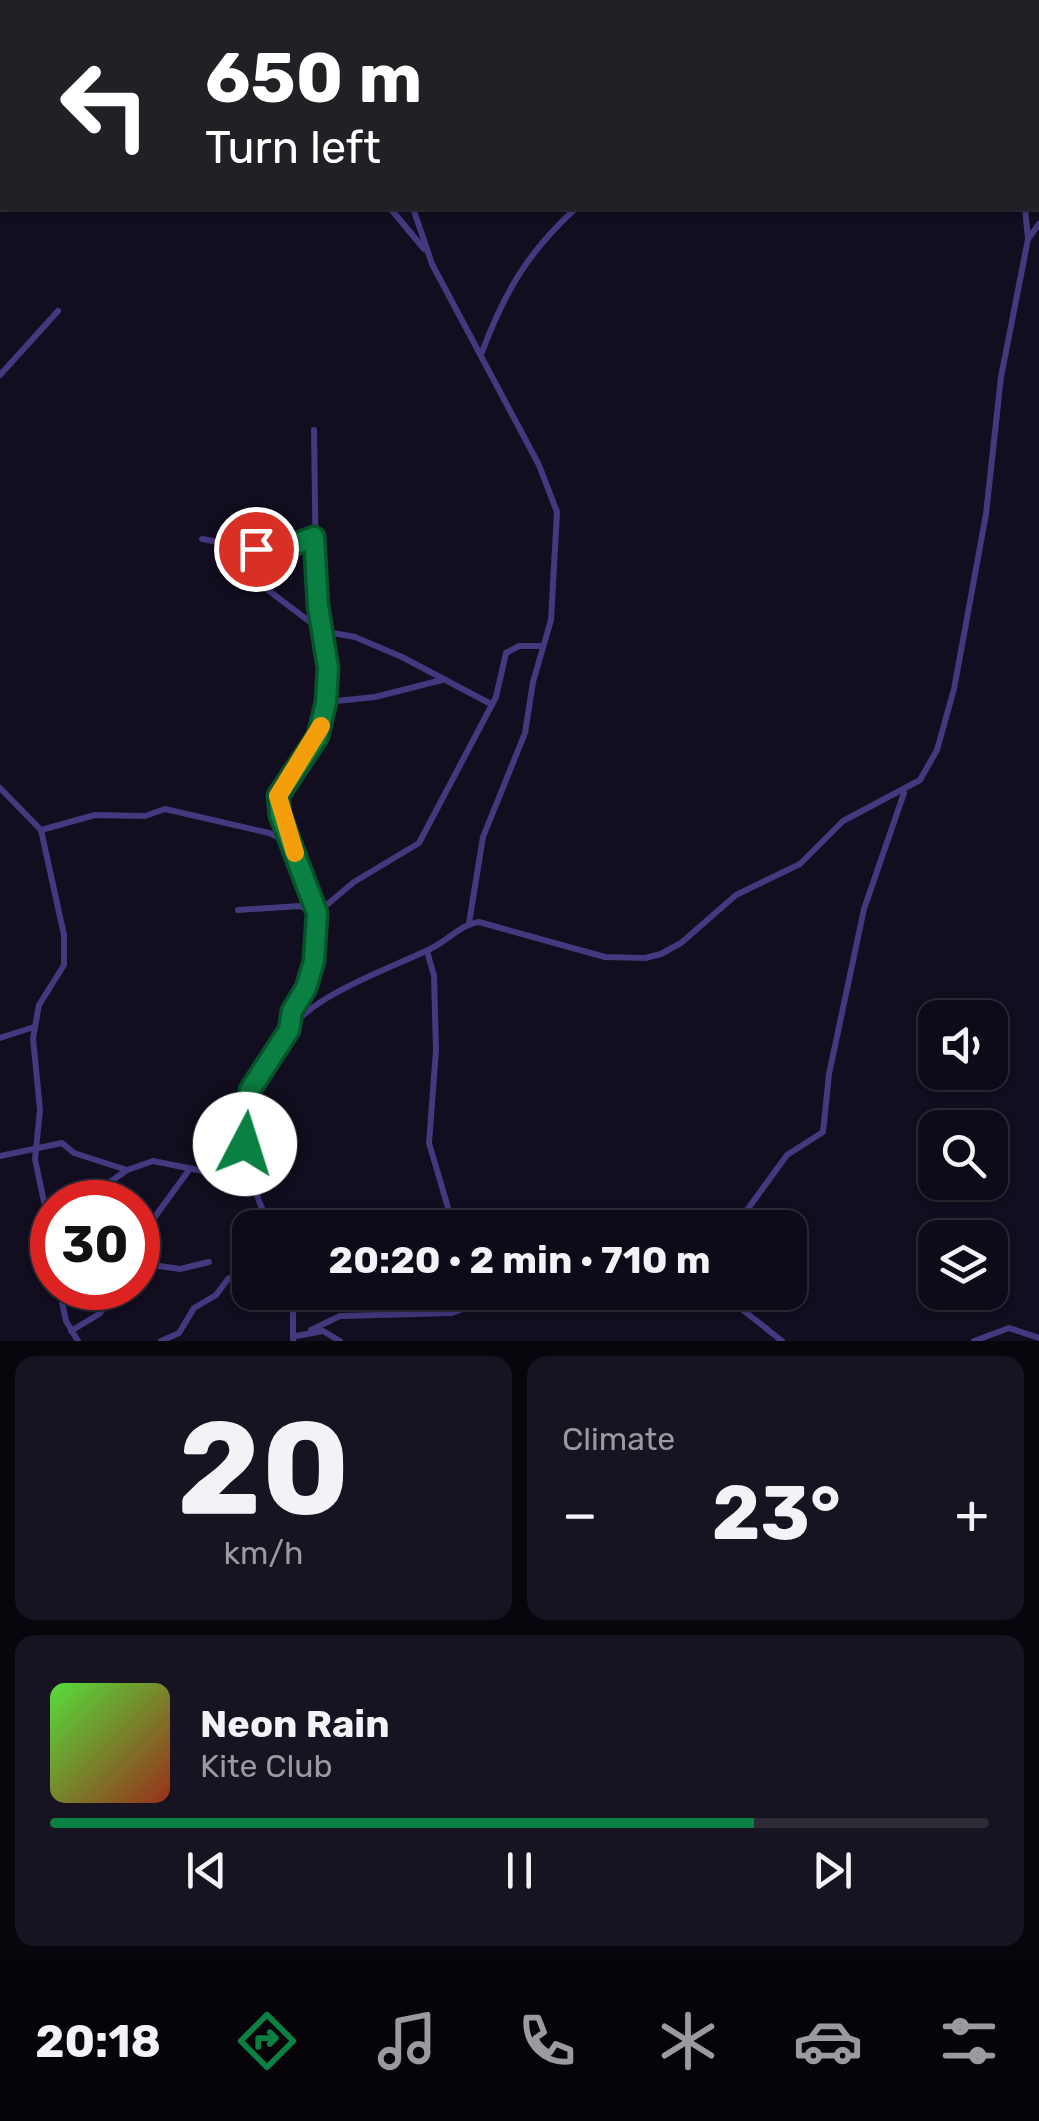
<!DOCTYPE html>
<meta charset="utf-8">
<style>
body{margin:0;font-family:Rubik,sans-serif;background:#171320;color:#f1f3f6;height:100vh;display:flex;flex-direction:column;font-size:38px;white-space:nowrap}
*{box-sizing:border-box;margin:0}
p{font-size:32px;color:#9b9aa1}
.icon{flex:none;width:55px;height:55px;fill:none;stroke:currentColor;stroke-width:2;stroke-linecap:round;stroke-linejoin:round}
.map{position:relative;height:1341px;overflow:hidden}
.sheet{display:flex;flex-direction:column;gap:15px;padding:15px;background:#08060d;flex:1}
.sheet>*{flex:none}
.guide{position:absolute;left:0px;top:0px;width:1040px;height:210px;box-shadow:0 2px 8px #0004,0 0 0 2px #2e2b36;background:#202124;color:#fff;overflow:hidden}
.tools{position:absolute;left:918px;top:1000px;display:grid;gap:20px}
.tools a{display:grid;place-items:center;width:90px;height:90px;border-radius:20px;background:#0e0a17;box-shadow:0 2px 8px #0004,0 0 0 2px #2e2b36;font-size:50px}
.speed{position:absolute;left:30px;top:1180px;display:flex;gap:20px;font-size:50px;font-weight:700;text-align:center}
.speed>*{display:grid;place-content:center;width:130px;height:130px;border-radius:50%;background:#0e0a17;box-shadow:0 2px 8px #0004,0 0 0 2px #2e2b36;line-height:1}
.speed .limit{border:15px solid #d22;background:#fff;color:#111}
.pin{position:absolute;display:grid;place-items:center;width:85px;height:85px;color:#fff;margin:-42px;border:5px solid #fff;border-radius:50%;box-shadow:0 2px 10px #0007}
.me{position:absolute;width:110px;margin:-55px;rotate:5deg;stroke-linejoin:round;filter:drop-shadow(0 0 8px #0008)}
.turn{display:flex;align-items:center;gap:35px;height:210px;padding:0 40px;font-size:45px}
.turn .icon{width:130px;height:130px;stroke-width:2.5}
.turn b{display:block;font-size:70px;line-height:85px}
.big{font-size:75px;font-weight:700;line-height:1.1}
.sheet .card{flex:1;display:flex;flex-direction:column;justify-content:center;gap:15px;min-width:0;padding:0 35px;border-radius:20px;background:#171320}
.sheet .dial{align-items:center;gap:0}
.dial b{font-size:130px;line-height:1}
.song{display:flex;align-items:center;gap:30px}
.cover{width:120px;height:120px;border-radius:15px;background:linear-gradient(135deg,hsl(110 70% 55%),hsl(10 70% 35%))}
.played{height:10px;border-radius:5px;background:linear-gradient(90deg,#0b8043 75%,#2e2b36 75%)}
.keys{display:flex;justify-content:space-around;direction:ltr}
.heat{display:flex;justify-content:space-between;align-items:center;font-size:55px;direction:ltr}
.sheet .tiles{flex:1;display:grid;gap:15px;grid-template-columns:1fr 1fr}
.card:last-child{grid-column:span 2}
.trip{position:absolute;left:232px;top:1210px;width:575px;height:100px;border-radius:20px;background:#0e0a17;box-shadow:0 2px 8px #0004,0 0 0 2px #2e2b36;font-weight:700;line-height:100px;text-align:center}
.dock{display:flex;height:160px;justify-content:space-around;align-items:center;background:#060409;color:#9b9aa1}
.dock .icon{width:70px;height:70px}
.dock .on{color:#0b8043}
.dock b{font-size:45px;color:#f1f3f6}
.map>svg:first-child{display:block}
</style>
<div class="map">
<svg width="1039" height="1341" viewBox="0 0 1039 1341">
<rect width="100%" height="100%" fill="#120d1f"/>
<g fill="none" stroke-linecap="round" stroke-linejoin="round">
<g stroke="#44387e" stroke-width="6">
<path d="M 159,0 L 161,2"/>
<path d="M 531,0 L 533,2"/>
<path d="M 779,0 L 780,2"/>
<path d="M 899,0 L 900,2"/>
<path d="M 210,2 L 210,0"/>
<path d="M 699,2 L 700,0"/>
<path d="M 390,208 L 424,249"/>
<path d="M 413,208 L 432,264 L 539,465 L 557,512 L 551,620 L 533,682 L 525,733 L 483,837 L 469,923"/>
<path d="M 1025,208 L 1028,239"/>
<path d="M 482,352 C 505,291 528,252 576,208"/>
<path d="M 0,375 L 58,311"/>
<path d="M 314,430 L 316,576 L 329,685 L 317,736 L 281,788 L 278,804 L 317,913"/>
<path d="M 202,539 L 275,552 L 314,537"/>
<path d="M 227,543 L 231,562 L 322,631 L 355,637 L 402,657 L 491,704"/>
<path d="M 327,702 L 375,697 L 442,680"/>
<path d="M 0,788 L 41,830 L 64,935 L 64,965 L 39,1005 L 33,1038 L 40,1110 L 35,1159 L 52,1240"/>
<path d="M 41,830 L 95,815 L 145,816 L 165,809 L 269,833 L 291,843"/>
<path d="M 238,910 L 300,906 L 316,913"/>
<path d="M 427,951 L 434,976 L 436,1050 L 429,1143 L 454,1228"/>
<path d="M 289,1030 L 292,1011 L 312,971 L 317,913 L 354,882 L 419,843 L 496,697 L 506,653 L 519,646 L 543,646"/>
<path d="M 0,1038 L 34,1027"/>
<path d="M 0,1156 L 62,1143 L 74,1153 L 127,1170"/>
<path d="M 53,1202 L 85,1200 L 127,1170 L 153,1161 L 228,1176 L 251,1169"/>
<path d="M 271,1228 C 226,1142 242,1050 327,998 C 358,979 393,966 426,951 C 444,944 461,924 479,922 L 605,957 L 645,958 L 661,954 L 681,943 L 736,895 L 800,864 L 843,821 L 920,780 L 937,750 L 954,689 L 986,514 L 1001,377 L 1028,239 L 1039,224"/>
<path d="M 734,1228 L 787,1155 L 823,1132 L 829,1074 L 864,909 L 904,793"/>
<path d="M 138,1240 L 189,1170"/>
<path d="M 138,1263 L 180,1269 L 209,1262"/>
<path d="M 59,1288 L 66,1321 L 78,1341"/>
<path d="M 293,1292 L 293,1341"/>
<path d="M 471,1292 L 473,1306"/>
<path d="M 720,1292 L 782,1341"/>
<path d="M 311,1330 L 340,1316 L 452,1313 L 507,1292"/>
<path d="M 71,1331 L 99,1314 L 121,1288"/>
<path d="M 296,1336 L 323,1331 L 340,1341"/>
<path d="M 161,1341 L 179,1333 L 194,1308 L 216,1295 L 228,1279 L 250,1268"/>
<path d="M 974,1341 L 1009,1328 L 1039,1338"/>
</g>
</g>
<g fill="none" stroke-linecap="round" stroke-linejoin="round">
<g stroke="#07532c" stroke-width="25">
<path id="route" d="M 245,1144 L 250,1090 L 289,1030 L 292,1011 L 306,988 L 314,961 L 317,913 L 280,815 L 278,796 L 318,736 L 326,702 L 328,668 L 318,606 L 314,537 L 275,552 L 256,549"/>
</g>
<use href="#route" stroke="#0b8043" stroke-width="18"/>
<path stroke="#f59e0b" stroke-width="18" d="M 295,853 L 278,796 L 321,726"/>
</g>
</svg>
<div class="tools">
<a><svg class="icon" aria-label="sound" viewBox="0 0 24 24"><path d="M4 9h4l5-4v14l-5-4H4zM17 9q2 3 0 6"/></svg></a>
<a><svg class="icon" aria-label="search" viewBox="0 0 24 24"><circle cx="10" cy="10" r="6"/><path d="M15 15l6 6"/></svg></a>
<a><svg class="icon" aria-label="layers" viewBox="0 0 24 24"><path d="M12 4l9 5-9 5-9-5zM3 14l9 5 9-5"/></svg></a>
</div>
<div class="speed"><div class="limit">30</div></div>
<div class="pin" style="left:256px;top:549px;background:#d93025"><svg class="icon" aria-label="arrive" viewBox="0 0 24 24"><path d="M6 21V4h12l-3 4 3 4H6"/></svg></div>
<svg class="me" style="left:245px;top:1144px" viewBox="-20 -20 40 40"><circle r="19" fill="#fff"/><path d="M0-13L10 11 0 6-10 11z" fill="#0b8043"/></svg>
<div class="trip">20:20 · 2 min · 710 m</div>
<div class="guide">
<div class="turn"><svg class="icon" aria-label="left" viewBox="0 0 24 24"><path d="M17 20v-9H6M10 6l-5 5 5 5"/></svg><div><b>650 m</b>Turn left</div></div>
</div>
</div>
<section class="sheet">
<div class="tiles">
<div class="card dial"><b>20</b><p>km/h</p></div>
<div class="card"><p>Climate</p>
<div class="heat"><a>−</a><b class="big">23°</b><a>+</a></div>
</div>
<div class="card">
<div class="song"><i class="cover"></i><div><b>Neon Rain</b><p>Kite Club</p></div></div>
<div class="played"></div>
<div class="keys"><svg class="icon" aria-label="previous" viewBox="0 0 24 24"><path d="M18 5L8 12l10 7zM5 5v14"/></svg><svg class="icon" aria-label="pause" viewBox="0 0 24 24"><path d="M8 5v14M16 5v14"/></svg><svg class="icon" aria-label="next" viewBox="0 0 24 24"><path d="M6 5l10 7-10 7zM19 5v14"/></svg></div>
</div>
</div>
</section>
<nav class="dock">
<b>20:18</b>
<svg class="icon on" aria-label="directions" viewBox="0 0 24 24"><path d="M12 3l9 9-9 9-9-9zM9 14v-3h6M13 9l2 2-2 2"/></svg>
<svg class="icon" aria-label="music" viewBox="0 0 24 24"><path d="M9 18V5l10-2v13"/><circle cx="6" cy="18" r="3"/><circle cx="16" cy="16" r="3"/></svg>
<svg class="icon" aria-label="phone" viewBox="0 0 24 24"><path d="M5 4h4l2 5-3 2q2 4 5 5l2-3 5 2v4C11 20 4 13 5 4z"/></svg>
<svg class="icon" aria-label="climate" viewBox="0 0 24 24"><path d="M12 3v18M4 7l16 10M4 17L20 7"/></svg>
<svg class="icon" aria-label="car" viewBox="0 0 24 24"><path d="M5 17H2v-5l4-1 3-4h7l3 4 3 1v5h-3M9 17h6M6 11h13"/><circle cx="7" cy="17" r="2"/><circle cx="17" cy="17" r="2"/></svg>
<svg class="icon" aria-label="filters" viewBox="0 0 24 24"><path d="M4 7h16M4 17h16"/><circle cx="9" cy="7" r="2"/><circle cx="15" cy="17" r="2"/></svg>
</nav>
